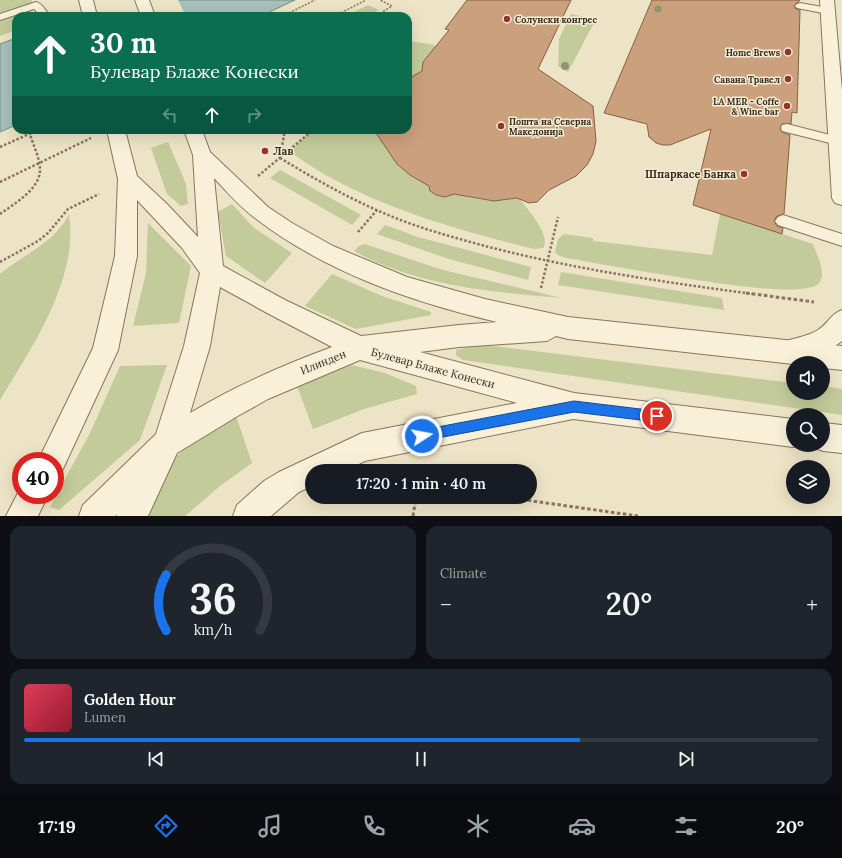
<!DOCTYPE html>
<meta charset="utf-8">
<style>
body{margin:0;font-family:Lora,serif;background:#20242c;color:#f1f3f6;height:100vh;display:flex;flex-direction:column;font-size:15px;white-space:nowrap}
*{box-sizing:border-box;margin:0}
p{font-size:13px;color:#9ea1a6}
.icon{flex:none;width:22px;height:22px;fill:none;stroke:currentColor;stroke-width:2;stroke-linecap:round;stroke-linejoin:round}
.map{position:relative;height:516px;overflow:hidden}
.side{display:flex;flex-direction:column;gap:10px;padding:10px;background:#0d0f14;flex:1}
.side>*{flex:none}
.top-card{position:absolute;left:12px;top:12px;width:400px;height:122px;border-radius:12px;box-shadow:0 4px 16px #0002;background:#0b6e4f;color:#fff;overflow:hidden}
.controls{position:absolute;left:786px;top:356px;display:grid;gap:8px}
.controls a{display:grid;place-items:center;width:44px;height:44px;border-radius:50%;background:#171b24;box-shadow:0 4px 16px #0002;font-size:20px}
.speed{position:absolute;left:12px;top:452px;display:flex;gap:8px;font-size:20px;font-weight:700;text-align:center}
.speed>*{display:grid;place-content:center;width:52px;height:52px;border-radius:50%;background:#171b24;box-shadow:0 4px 16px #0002;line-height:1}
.speed .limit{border:6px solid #d22;background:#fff;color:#111}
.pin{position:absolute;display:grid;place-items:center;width:34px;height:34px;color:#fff;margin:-17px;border:2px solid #fff;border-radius:50%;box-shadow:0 1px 4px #0007}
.me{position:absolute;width:44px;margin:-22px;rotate:79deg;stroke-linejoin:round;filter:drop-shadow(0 0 3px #0008)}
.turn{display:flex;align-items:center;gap:14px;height:84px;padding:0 12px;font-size:18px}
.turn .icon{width:52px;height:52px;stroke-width:2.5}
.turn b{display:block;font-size:28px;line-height:34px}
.lanes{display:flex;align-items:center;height:38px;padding:0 12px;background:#0003;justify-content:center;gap:20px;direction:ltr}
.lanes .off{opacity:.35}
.big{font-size:30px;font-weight:600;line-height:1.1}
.side .tile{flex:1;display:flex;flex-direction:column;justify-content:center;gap:6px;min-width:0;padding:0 14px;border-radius:12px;background:#20242c}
.side .dial{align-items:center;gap:0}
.dial svg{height:104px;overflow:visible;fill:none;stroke:#363941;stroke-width:7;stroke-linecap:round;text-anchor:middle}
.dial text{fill:#f1f3f6;stroke:none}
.song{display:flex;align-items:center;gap:12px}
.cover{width:48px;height:48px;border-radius:6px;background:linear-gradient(135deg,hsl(350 70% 55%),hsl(350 70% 35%))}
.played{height:4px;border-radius:2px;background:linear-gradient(90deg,#1a73e8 70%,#363941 70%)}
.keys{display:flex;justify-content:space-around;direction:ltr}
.heat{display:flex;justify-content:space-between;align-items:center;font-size:22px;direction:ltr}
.side .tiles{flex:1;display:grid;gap:10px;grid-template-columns:1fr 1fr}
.tile:last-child{grid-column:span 2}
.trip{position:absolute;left:305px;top:464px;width:232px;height:40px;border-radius:20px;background:#171b24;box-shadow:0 4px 16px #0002;font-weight:600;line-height:40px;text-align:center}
.tabs{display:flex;height:64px;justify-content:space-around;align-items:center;background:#090b0e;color:#9ea1a6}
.tabs .icon{width:28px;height:28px}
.tabs .active{color:#1a73e8}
.tabs b{font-size:18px;color:#f1f3f6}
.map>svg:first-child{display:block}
</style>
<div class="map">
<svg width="842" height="516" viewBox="0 0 842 516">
<rect width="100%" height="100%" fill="#ede3c6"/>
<g fill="#c3cb9a">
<path d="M 0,0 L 32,0 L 31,16 L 16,16 L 16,30 L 0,36 Z"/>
<path d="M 368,5 L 379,10 L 368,16 L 346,16 Z"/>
<path d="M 571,14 L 596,19 L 568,72 L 558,66 L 559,39 Z"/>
<path d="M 408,41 L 430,44 L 451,50 C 440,52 431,52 423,62 L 424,71 L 408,79 Z"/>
<path d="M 313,130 L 381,130 L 410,175 L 430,186 L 430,191 C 440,201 443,194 453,194 C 459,194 466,197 472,198 C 488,201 503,201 519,198 C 526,208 552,235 543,248 L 534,249 C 453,229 357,202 289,151 Z"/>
<path d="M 168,142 L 186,184 L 188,204 L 181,206 L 167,194 L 151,148 Z"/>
<path d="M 280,170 L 361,215 L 352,225 L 270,178 Z"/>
<path d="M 232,204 L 254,228 L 292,253 L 265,283 L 226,256 L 218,212 Z"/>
<path d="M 69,214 C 79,279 32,347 0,400 L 0,274 C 24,254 55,243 69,214 Z"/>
<path d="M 720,214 L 813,244 C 817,255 826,272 820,282 C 808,302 677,276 652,273 C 629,269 606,265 583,261 C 576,259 567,259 560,256 C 557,255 557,254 555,252 L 558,239 L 564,234 L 593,238 L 593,241 L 712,255 Z"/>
<path d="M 148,223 L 191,266 L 179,323 L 133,326 L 146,273 Z"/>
<path d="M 385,225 L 418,237 L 531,267 L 528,280 L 449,259 L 377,234 Z"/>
<path d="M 365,244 L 443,270 L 562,298 C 491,292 417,286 354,251 L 359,246 Z"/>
<path d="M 561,272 L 722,298 L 724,310 L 558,285 Z"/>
<path d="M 332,274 L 382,296 L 431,312 L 431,315 L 356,329 L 305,306 Z"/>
<path d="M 474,346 L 493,346 L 793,383 L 793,393 L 823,393 L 823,386 L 842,389 L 842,415 L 463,360 L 456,355 L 456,350 Z"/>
<path d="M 167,365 L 140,440 L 59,510 L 50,507 L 91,431 L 120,366 Z"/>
<path d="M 352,365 L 385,373 L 416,386 L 417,394 L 364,409 L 313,429 L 297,386 L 332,371 Z"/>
<path d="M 236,416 L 252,463 L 220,486 L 185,516 L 149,516 L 174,458 L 197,439 Z"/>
</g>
<g fill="#a7c0ba" stroke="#6e8f88">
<path d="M 121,0 L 295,0 L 261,16 L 77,16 Z"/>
<path d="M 16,38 L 16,125 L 0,132 L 0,44 Z"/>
</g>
<path fill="#ede3c6" d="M 115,0 L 178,0 L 186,16 L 75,16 L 76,14 Z"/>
<g fill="#caa07d" stroke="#866043">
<path d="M 467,0 L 571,0 L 538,69 L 593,106 L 596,141 L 593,154 L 587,165 L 576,176 L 549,190 L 537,202 L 529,203 L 517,198 L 494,201 L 454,194 L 445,197 L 436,195 L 430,191 L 429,186 L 410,175 L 397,164 L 374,130 L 408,130 L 408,79 L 422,71 L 423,62 L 449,30 L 445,29 Z"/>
<path d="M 652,0 L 800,0 L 794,6 L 796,9 L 800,10 L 797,113 L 792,112 L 791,124 L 782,124 L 780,128 L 782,132 L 790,135 L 784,214 L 777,216 L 774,221 L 777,226 L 783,228 L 782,234 L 693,205 L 711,129 L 670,145 L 663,145 L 656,143 L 649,137 L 647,124 L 604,113 Z"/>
</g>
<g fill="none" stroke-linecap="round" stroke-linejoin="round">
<g stroke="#87755c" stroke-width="2">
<g id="service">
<path d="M 36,2 C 41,3 44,8 47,12 L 45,14 L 39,14 L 34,9 L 0,20 L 0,14 Z"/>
<path d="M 800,3 L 828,8 L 833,11 L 828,14 L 797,8 L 795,6 L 797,4 Z"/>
<path d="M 787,124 L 842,138 L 842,146 L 782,131 L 781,128 L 782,125 Z"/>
<path d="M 783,215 L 842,234 L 842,246 L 778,225 L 775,221 L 778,217 Z"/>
</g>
</g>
<g stroke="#87755c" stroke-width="2">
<g id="minor">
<path d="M 820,0 L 834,0 L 842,91 L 842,205 L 835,203 L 832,198 Z"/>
<path d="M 842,310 L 842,341 C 832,349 803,363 790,363 C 788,363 784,360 781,359 L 777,351 L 781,343 C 793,338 807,337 818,330 C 829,323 829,315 842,310 Z"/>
</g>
</g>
<g stroke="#87755c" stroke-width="2">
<g id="tertiary">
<path d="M 79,0 L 93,0 L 97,16 L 83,16 Z"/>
<path d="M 135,0 L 149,0 L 155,16 L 141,16 Z"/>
<path d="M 107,130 L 125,130 L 137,176 L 167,204 L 198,237 L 193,155 L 184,130 L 202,130 L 210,152 L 268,207 L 292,223 L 333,246 L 407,277 L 485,299 L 568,317 L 842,346 L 842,370 L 823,368 L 823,363 L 793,363 L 793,364 L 568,339 L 556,336 L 547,341 L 459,347 L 420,352 L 574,393 L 793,419 L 793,445 L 798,445 L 793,447 L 573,419 L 365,461 L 344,471 L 312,471 L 312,486 L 299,492 L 271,516 L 233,516 L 237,505 L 264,481 L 279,472 L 362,433 L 517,403 L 360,360 L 268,399 L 236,417 L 177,453 L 148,516 L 117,516 L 117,514 L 116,516 L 79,516 L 83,505 L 156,434 L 184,346 L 200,273 L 182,248 L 137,200 L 137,256 L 118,350 L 62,471 L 55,474 L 55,461 L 38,461 L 93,348 L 115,256 L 118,179 ZM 214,178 C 227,192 240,207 255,218 C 325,272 412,302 497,322 L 459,325 L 361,336 L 285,300 L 223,266 ZM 220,287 L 269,314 L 332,347 C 283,365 235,386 190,413 L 210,346 Z"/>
<path d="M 823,423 L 842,425 L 842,453 L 823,451 L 813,447 L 812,445 L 823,445 Z"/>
<path d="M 21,487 L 21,495 L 48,495 L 38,516 L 6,516 Z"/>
</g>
</g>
<g stroke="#87755c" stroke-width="1.5" stroke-dasharray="2 1.5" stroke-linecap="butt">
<path d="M 283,16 L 315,0"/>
<path d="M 335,16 L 366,0"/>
<path d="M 378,16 L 376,16 L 392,6 L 380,0"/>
</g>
<g stroke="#87755c" stroke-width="2.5" stroke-dasharray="2.5 2" stroke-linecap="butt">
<path d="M 0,147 L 38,130"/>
<path d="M 280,158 C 318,181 357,203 398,219 C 426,230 456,238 485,246 C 573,269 663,282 753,294"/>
<path d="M 280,158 L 285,130"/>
<path d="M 258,176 L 313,130"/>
<path d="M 0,182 L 91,138"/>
<path d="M 0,214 C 14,204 40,189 40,170 C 40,158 33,145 30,134"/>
<path d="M 358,232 L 377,210"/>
<path d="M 0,262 L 38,241 L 48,233 L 68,209 L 99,194"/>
<path d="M 541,288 L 558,217"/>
</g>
<g stroke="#87755c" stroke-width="3" stroke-dasharray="3.5 2.5" stroke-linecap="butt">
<path d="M 746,293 L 814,302"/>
<path d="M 504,497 L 638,516"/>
<path d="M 413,516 L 416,497"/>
</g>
<use href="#service" fill="#f8f0d9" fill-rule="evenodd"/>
<use href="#minor" fill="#f8f0d9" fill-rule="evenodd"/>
<use href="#tertiary" fill="#f8f0d9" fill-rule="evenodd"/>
</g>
<g fill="#91946f">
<circle cx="658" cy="9" r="3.5"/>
<circle cx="565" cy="66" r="4"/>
</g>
<path fill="#1a73e8" stroke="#114b97" d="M 574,401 L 657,411 L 661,412 L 662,416 L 661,421 L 657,422 L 574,412 L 422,441 L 418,440 L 416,436 L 418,431 L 422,430 Z"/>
<g fill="#94322e" stroke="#f4edd5" stroke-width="1.5">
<circle cx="507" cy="19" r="4"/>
<circle cx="788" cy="52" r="4"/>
<circle cx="788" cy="79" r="4"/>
<circle cx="787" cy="106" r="4"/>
<circle cx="501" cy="126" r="4"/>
<circle cx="265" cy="151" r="4"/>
<circle cx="744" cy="174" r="4"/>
</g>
<g text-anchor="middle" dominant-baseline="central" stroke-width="3" stroke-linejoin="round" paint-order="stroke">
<g font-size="9" font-weight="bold" fill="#382c1f" stroke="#f4edd5" text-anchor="end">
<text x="515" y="19" text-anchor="start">Солунски конгрес</text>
<text x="780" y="52">Home Brews</text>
<text x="780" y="79">Савана Травел</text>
<text x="779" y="101">LA MER - Coffe<tspan x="779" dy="10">&amp; Wine bar</tspan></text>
<text x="509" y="121" text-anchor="start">Пошта на Северна<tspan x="509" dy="10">Македонија</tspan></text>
</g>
<g font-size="11" font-weight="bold" fill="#382c1f" stroke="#f4edd5" text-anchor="start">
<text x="273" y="151">Лав</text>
<text x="736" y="174" text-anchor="end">Шпаркасе Банка</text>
</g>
<g font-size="11" fill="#382c1f" stroke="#f4edd5">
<text transform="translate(323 362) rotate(-22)">Илинден</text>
<text transform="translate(433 368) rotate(15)">Булевар Блаже Конески</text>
</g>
</g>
</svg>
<div class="controls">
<a><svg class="icon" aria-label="sound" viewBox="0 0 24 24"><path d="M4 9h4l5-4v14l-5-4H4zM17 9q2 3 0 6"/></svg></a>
<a><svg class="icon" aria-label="search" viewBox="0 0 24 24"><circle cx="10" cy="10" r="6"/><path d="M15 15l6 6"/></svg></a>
<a><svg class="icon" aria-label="layers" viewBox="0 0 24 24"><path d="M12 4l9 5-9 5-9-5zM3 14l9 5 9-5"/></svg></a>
</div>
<div class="speed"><div class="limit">40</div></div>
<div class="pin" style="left:657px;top:416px;background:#d93025"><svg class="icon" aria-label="arrive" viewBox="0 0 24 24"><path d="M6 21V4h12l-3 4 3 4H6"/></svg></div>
<svg class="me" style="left:422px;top:436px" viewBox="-20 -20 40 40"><circle r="17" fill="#1a73e8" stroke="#fff" stroke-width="3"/><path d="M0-11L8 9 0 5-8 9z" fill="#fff"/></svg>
<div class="trip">17:20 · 1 min · 40 m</div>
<div class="top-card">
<div class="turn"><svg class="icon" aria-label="ahead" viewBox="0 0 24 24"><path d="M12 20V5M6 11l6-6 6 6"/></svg><div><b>30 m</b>Булевар Блаже Конески</div></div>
<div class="lanes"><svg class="icon off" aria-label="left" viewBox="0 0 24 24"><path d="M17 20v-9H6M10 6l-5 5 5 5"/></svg><svg class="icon" aria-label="ahead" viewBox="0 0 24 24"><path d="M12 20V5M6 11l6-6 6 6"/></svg><svg class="icon off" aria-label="right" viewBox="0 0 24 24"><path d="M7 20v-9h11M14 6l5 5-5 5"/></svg></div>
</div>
</div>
<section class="side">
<div class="tiles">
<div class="tile dial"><svg viewBox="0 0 100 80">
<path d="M14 69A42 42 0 1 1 86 69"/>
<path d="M14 69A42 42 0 0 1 14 26" stroke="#1a73e8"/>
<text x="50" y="56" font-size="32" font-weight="700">36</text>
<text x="50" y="72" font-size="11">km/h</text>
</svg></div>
<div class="tile"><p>Climate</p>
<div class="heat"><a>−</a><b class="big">20°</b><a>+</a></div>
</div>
<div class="tile">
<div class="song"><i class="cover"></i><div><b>Golden Hour</b><p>Lumen</p></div></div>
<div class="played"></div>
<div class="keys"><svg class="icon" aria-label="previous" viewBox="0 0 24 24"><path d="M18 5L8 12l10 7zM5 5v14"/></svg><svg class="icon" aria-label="pause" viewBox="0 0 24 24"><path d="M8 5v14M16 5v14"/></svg><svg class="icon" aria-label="next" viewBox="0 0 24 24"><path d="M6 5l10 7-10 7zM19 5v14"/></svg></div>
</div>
</div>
</section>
<nav class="tabs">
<b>17:19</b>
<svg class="icon active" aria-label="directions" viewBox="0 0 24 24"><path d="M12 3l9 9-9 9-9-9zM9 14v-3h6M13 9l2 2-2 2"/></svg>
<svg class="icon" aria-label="music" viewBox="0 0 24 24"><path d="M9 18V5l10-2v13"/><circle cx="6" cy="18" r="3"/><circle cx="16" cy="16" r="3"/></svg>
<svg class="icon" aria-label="phone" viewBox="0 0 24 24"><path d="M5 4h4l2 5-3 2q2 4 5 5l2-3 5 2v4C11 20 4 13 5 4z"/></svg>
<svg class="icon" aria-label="climate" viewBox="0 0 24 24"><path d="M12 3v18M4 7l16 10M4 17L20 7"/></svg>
<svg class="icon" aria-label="car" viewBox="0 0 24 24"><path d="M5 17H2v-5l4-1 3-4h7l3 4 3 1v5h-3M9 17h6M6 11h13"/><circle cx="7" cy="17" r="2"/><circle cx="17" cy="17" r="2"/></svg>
<svg class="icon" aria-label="filters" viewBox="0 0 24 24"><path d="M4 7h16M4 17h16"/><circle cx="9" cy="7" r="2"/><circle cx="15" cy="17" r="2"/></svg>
<b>20°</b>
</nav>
